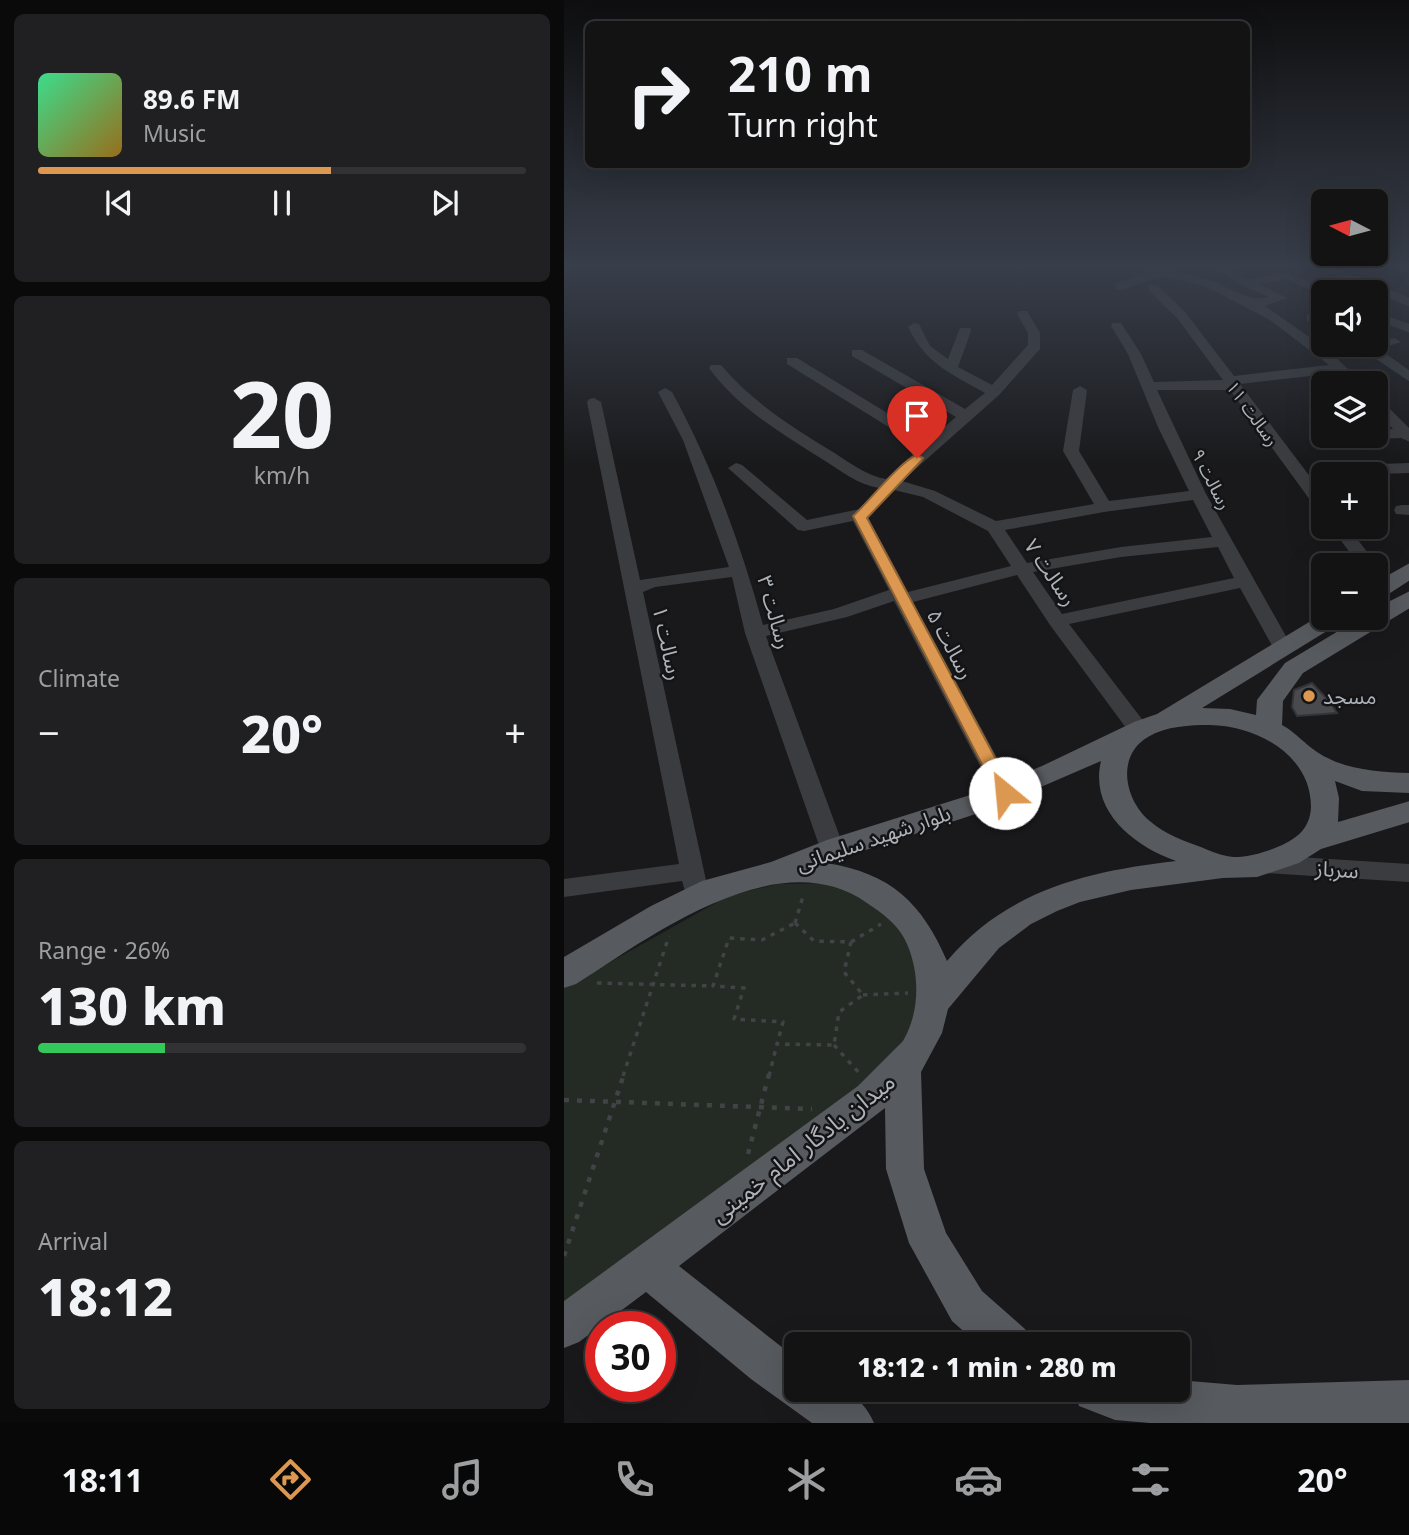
<!DOCTYPE html>
<meta charset="utf-8">
<style>
body{margin:0;font-family:"Noto Sans","Noto Sans Arabic",sans-serif;background:#202022;color:#f1f3f6;height:100vh;display:flex;flex-direction:column;font-size:26px;white-space:nowrap}
*{box-sizing:border-box;margin:0}
p{font-size:23px;color:#9d9ea0}
.icon{flex:none;width:38px;height:38px;fill:none;stroke:currentColor;stroke-width:2;stroke-linecap:round;stroke-linejoin:round}
.map{position:relative;flex:1;overflow:hidden}
.details{display:flex;flex-direction:column;gap:14px;padding:14px;background:#0a0a0b;width:564px}
.details>*{flex:none}
.guide{position:absolute;left:21px;top:21px;width:665px;height:147px;border-radius:10px;box-shadow:0 7px 28px #0002,0 0 0 2px #323234;background:#131314;color:#f1f3f6;overflow:hidden}
.needle{width:46px;rotate:276deg}
.fabs{position:absolute;left:747px;top:189px;display:grid;gap:14px}
.fabs a{display:grid;place-items:center;width:77px;height:77px;border-radius:10px;background:#131314;box-shadow:0 7px 28px #0002,0 0 0 2px #323234;font-size:35px}
.speed{position:absolute;left:21px;top:1311px;display:flex;gap:14px;font-size:35px;font-weight:700;text-align:center}
.speed>*{display:grid;place-content:center;width:91px;height:91px;border-radius:50%;background:#131314;box-shadow:0 7px 28px #0002,0 0 0 2px #323234;line-height:1}
.speed .limit{border:10px solid #d22;background:#fff;color:#111}
.pin{position:absolute;display:grid;place-items:center;width:60px;height:60px;color:#fff;margin:-72px -30px;border-radius:50% 50% 50% 0;rotate:-45deg;box-shadow:0 0 7px #0007}
.pin .icon{rotate:45deg}
.me{position:absolute;width:77px;margin:-38px;rotate:332deg;stroke-linejoin:round;filter:drop-shadow(0 0 5px #0008)}
.turn{display:flex;align-items:center;gap:24px;height:147px;padding:0 28px;font-size:32px}
.turn .icon{width:91px;height:91px;stroke-width:2.5}
.turn b{display:block;font-size:49px;line-height:60px}
.big{font-size:52px;font-weight:800;line-height:1.1}
.details .widget{flex:1;display:flex;flex-direction:column;justify-content:center;gap:10px;min-width:0;padding:0 24px;border-radius:10px;background:#202022}
.details .dial{align-items:center;gap:0}
.dial b{font-size:91px;line-height:1}
.song{display:flex;align-items:center;gap:21px}
.cover{width:84px;height:84px;border-radius:10px;background:linear-gradient(135deg,hsl(150 70% 55%),hsl(40 70% 35%))}
.played{height:7px;border-radius:4px;background:linear-gradient(90deg,#dc9850 60%,#323234 60%)}
.keys{display:flex;justify-content:space-around;direction:ltr}
.heat{display:flex;justify-content:space-between;align-items:center;font-size:38px;direction:ltr}
.charge{height:10px;border-radius:5px;background:linear-gradient(90deg,#34c759 26%,#323234 0)}
.trip{position:absolute;left:220px;top:1332px;width:406px;height:70px;border-radius:10px;background:#131314;box-shadow:0 7px 28px #0002,0 0 0 2px #323234;font-weight:800;line-height:70px;text-align:center}
.dock{display:flex;height:112px;justify-content:space-around;align-items:center;background:#080808;color:#9d9ea0}
.dock .icon{width:49px;height:49px}
.dock .current{color:#dc9850}
.dock b{font-size:32px;color:#f1f3f6}
main{display:flex;flex:1;min-height:0}
.map>svg:first-child{display:block}
</style>
<main>
<section class="details">
<div class="widget">
<div class="song"><i class="cover"></i><div><b>89.6 FM</b><p>Music</p></div></div>
<div class="played"></div>
<div class="keys"><svg class="icon" aria-label="previous" viewBox="0 0 24 24"><path d="M18 5L8 12l10 7zM5 5v14"/></svg><svg class="icon" aria-label="pause" viewBox="0 0 24 24"><path d="M8 5v14M16 5v14"/></svg><svg class="icon" aria-label="next" viewBox="0 0 24 24"><path d="M6 5l10 7-10 7zM19 5v14"/></svg></div>
</div>
<div class="widget dial"><b>20</b><p>km/h</p></div>
<div class="widget"><p>Climate</p>
<div class="heat"><a>−</a><b class="big">20°</b><a>+</a></div>
</div>
<div class="widget"><p>Range · 26%</p><b class="big">130 km</b><div class="charge"></div></div>
<div class="widget"><p>Arrival</p><b class="big">18:12</b></div>
</section>
<div class="map">
<svg width="846" height="1423" viewBox="0 0 846 1423">
<rect width="100%" height="100%" fill="#19191b"/>
<path fill="#242b24" d="M 264,883 L 302,893 L 355,951 L 352,1016 L 335,1051 L 317,1074 L 0,1304 L 0,988 L 164,896 L 214,884 Z"/>
<path fill="#484a4d" stroke="#333437" stroke-width="2" d="M 748,683 L 767,703 L 773,713 L 733,716 L 728,707 L 730,690 Z"/>
<g fill="none" stroke-linecap="round" stroke-linejoin="round">
<g stroke="#414346" stroke-width="3.5" stroke-dasharray="4.5 6" stroke-linecap="butt">
<path d="M 231,923 L 240,893"/>
<path d="M 231,923 L 250,941 L 287,942 L 280,972 L 299,995 L 275,1012 L 270,1045 L 213,1044 L 219,1022 L 170,1019 L 180,988 L 149,986 L 165,938 L 198,940 Z"/>
<path d="M 287,942 L 317,924"/>
<path d="M 33,983 L 148,986"/>
<path d="M 299,995 L 344,993"/>
<path d="M 270,1045 L 296,1074"/>
<path d="M 59,1076 L 105,936"/>
<path d="M 205,1076 L 213,1044"/>
</g>
<g stroke="#414346" stroke-width="4.5" stroke-dasharray="5 8" stroke-linecap="butt">
<path d="M 0,1100 L 248,1109"/>
<path d="M 184,1154 L 205,1074"/>
<path d="M 0,1256 L 60,1074"/>
</g>
<g fill="#3b3c3f" fill-rule="evenodd">
<path d="M 578,268 C 601,268 626,274 648,281 C 668,288 685,303 705,297 L 675,284 L 652,268 L 664,268 L 683,279 L 725,273 L 767,292 L 757,295 L 724,280 L 695,284 L 723,298 L 701,306 L 761,348 L 812,345 L 812,342 L 830,338 L 837,342 L 815,349 L 846,371 L 846,382 L 802,352 L 769,355 L 799,383 L 784,383 L 773,373 L 676,384 L 760,495 L 760,512 L 754,511 L 666,390 L 593,390 L 642,494 L 728,647 L 725,651 L 711,651 L 676,588 L 505,624 L 587,731 L 584,736 L 568,736 L 486,625 L 453,575 L 349,602 L 452,793 L 449,799 L 441,801 L 433,799 L 430,793 L 330,601 L 283,617 L 202,636 L 280,848 L 276,854 L 268,857 L 260,854 L 256,848 L 181,633 L 168,577 L 91,587 L 79,592 L 145,894 L 142,901 L 133,904 L 124,901 L 118,881 L 0,897 L 0,879 L 115,864 L 23,402 L 25,399 L 30,398 L 37,402 L 76,580 L 165,567 L 119,440 L 94,392 L 101,388 L 108,392 C 148,465 177,545 199,625 L 270,609 L 325,590 L 289,521 L 240,531 L 234,530 L 164,468 L 172,463 L 178,465 L 243,520 L 296,509 L 315,488 C 294,485 276,470 258,459 C 217,433 174,408 145,368 L 147,365 L 157,365 C 188,402 228,427 269,452 C 286,463 303,476 322,479 L 357,447 L 223,364 L 223,358 L 233,358 L 366,439 L 392,417 L 288,356 L 288,350 L 298,350 L 401,409 L 421,393 C 386,373 362,364 344,327 L 350,323 L 355,324 L 366,346 L 384,359 L 396,328 L 406,328 L 407,331 L 394,367 L 428,385 L 464,345 L 464,333 L 453,314 L 455,311 L 463,311 L 476,333 L 476,349 L 435,395 L 338,481 L 371,491 L 432,521 L 530,504 L 499,451 L 509,390 L 516,386 L 523,390 L 515,451 L 545,501 L 625,491 L 594,427 L 564,354 L 547,326 L 549,323 L 557,323 L 577,354 L 590,382 L 659,380 L 613,318 L 585,291 L 585,285 L 593,285 L 621,312 L 670,376 L 765,365 L 706,320 L 643,287 L 599,276 L 560,289 L 552,289 L 552,283 L 586,272 ZM 330,490 L 359,497 L 424,531 L 447,566 L 344,592 L 304,517 ZM 629,500 L 648,537 L 557,547 L 463,563 L 441,530 L 540,512 ZM 654,547 L 670,578 L 498,614 L 469,572 L 557,557 Z"/>
<path d="M 756,268 L 771,268 L 846,298 L 846,307 Z"/>
<path d="M 834,268 L 846,268 L 846,274 Z"/>
<path d="M 812,312 L 846,324 L 846,333 L 812,320 Z"/>
<path d="M 747,314 L 760,318 L 760,326 L 743,321 L 743,315 Z"/>
<path d="M 812,399 L 817,400 L 846,429 L 846,442 L 837,438 L 776,440 L 774,436 L 812,436 L 812,430 L 829,429 L 812,411 Z"/>
<path d="M 846,463 L 846,473 L 815,474 L 807,469 L 815,464 Z"/>
<path d="M 838,505 L 846,505 L 846,515 L 832,514 L 830,510 L 832,506 Z"/>
<path d="M 767,527 L 784,527 L 810,561 L 813,565 L 812,566 L 795,565 Z"/>
<path d="M 701,855 L 846,864 L 846,882 L 701,873 L 692,870 L 689,864 L 692,858 Z"/>
</g>
<g fill="#575a5e" fill-rule="evenodd">
<path d="M 846,563 L 846,580 L 820,597 L 812,599 L 812,582 Z"/>
<path d="M 846,591 L 846,608 L 739,673 L 719,701 L 718,725 C 731,732 741,744 753,752 C 780,770 814,772 846,773 L 846,793 L 798,791 L 771,781 L 775,798 L 774,822 L 846,801 L 846,822 L 757,849 L 735,863 L 693,877 L 659,878 L 567,890 L 516,902 L 493,911 L 467,924 L 435,948 L 384,1009 L 378,1033 L 357,1072 L 360,1169 L 382,1233 L 418,1291 L 461,1329 L 468,1344 L 414,1344 L 388,1321 L 345,1243 L 322,1169 L 321,1108 L 115,1266 L 233,1359 L 233,1390 C 267,1390 294,1386 310,1423 L 248,1423 L 187,1379 L 82,1292 L 15,1342 L 0,1348 L 0,1301 L 294,1086 L 339,1041 C 356,1012 356,974 343,944 C 336,926 318,913 303,903 C 214,840 86,937 12,984 L 0,988 L 0,957 L 87,906 L 138,881 L 207,862 L 263,840 L 403,796 L 478,766 L 570,722 L 593,714 L 760,613 L 760,618 L 780,618 L 776,623 L 638,708 L 666,709 L 692,715 L 693,700 L 721,663 L 796,618 L 812,618 L 812,608 ZM 646,725 C 692,726 747,754 747,807 C 746,830 731,840 711,848 C 698,853 684,857 670,857 C 657,856 647,851 634,846 C 618,840 601,834 587,822 C 561,802 551,756 584,737 C 602,726 626,725 646,725 ZM 537,761 C 525,811 570,846 612,861 C 525,871 442,890 383,961 C 358,903 327,873 262,863 L 424,810 Z"/>
<path d="M 614,1380 L 673,1385 L 846,1380 L 846,1423 L 586,1423 L 551,1420 L 515,1406 L 509,1390 L 614,1390 Z"/>
</g>
</g>
<linearGradient id="sky" x2="0" y2="1"><stop stop-color="#0e0e0f"/><stop offset="0.57" stop-color="#383e4a"/><stop offset="1" stop-color="#383e4a" stop-opacity="0"/></linearGradient>
<rect width="846" height="467" fill="url(#sky)"/>
<path fill="#dc9850" stroke="#8f6334" stroke-width="2" d="M 353,455 L 359,458 L 357,461 L 303,518 L 450,793 L 441,799 L 433,793 L 289,516 C 305,502 336,461 353,455 Z"/>
<circle fill="#dc9850" stroke="#141416" stroke-width="2.5" cx="745" cy="696" r="7"/>
<g text-anchor="middle" dominant-baseline="central" stroke-width="5" stroke-linejoin="round" paint-order="stroke">
<g font-size="18" fill="#adb3b9" stroke="#141416">
<text transform="translate(689 413) rotate(54)">رسالت ۱۱</text>
<text transform="translate(648 479) rotate(63)">رسالت ۹</text>
</g>
<g font-size="21" fill="#adb3b9" stroke="#141416">
<text transform="translate(487 572) rotate(56)">رسالت ۷</text>
<text transform="translate(211 612) rotate(74)">رسالت ۳</text>
<text transform="translate(104 643) rotate(78)">رسالت ۱</text>
<text transform="translate(387 644) rotate(62)">رسالت ۵</text>
<text transform="translate(309 838) rotate(-19)">بلوار شهید سلیمانی</text>
<text transform="translate(773 869) rotate(4)">سرباز</text>
</g>
<g font-size="21" fill="#adb3b9" stroke="#141416" text-anchor="start">
<text x="759" y="696">مسجد</text>
</g>
<g font-size="24" fill="#adb3b9" stroke="#141416">
<text transform="translate(238 1147) rotate(-38)">میدان یادگار امام خمینی</text>
</g>
</g>
</svg>
<div class="fabs">
<a><svg class="needle" viewBox="-14 -14 28 28"><path d="M0-13l5 13h-10z" fill="#e53935"/><path d="M0 13l5-13h-10z" fill="#9d9ea0"/></svg></a>
<a><svg class="icon" aria-label="sound" viewBox="0 0 24 24"><path d="M4 9h4l5-4v14l-5-4H4zM17 9q2 3 0 6"/></svg></a>
<a><svg class="icon" aria-label="layers" viewBox="0 0 24 24"><path d="M12 4l9 5-9 5-9-5zM3 14l9 5 9-5"/></svg></a>
<a>+</a>
<a>−</a>
</div>
<div class="speed"><div class="limit">30</div></div>
<div class="pin" style="left:353px;top:458px;background:#d93025"><svg class="icon" aria-label="arrive" viewBox="0 0 24 24"><path d="M6 21V4h12l-3 4 3 4H6"/></svg></div>
<svg class="me" style="left:441px;top:793px" viewBox="-20 -20 40 40"><circle r="19" fill="#fff"/><path d="M0-13L10 11 0 6-10 11z" fill="#dc9850"/></svg>
<div class="trip">18:12 · 1 min · 280 m</div>
<div class="guide">
<div class="turn"><svg class="icon" aria-label="right" viewBox="0 0 24 24"><path d="M7 20v-9h11M14 6l5 5-5 5"/></svg><div><b>210 m</b>Turn right</div></div>
</div>
</div>
</main>
<nav class="dock">
<b>18:11</b>
<svg class="icon current" aria-label="directions" viewBox="0 0 24 24"><path d="M12 3l9 9-9 9-9-9zM9 14v-3h6M13 9l2 2-2 2"/></svg>
<svg class="icon" aria-label="music" viewBox="0 0 24 24"><path d="M9 18V5l10-2v13"/><circle cx="6" cy="18" r="3"/><circle cx="16" cy="16" r="3"/></svg>
<svg class="icon" aria-label="phone" viewBox="0 0 24 24"><path d="M5 4h4l2 5-3 2q2 4 5 5l2-3 5 2v4C11 20 4 13 5 4z"/></svg>
<svg class="icon" aria-label="climate" viewBox="0 0 24 24"><path d="M12 3v18M4 7l16 10M4 17L20 7"/></svg>
<svg class="icon" aria-label="car" viewBox="0 0 24 24"><path d="M5 17H2v-5l4-1 3-4h7l3 4 3 1v5h-3M9 17h6M6 11h13"/><circle cx="7" cy="17" r="2"/><circle cx="17" cy="17" r="2"/></svg>
<svg class="icon" aria-label="filters" viewBox="0 0 24 24"><path d="M4 7h16M4 17h16"/><circle cx="9" cy="7" r="2"/><circle cx="15" cy="17" r="2"/></svg>
<b>20°</b>
</nav>
